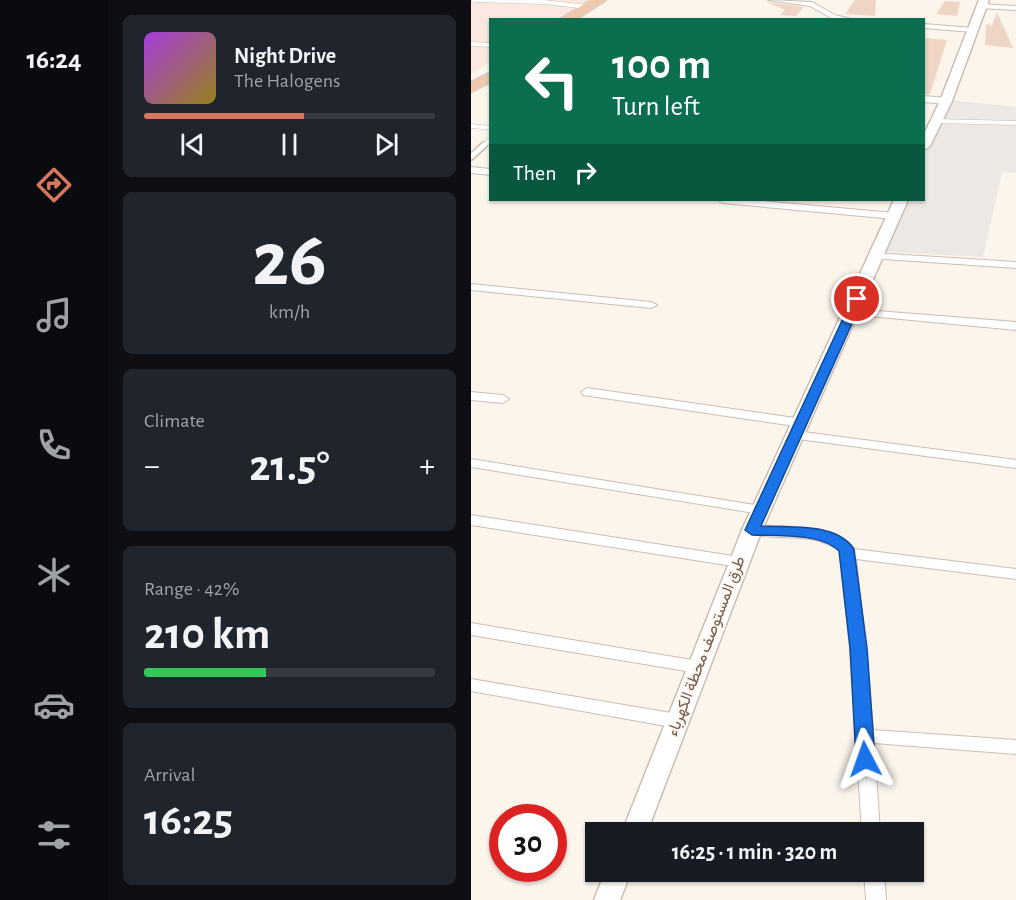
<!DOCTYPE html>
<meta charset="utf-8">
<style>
body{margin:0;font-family:"Alegreya Sans",Vazirmatn,sans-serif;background:#20242c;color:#f1f3f6;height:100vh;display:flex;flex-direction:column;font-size:22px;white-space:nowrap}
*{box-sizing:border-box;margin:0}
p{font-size:20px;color:#9ea1a6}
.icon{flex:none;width:33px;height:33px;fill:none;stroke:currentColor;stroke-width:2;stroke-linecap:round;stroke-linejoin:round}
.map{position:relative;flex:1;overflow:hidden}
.sheet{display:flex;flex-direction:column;gap:15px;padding:15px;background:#0d0f14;width:363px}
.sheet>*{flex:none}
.top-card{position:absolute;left:18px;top:18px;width:436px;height:183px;border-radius:0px;box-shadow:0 2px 4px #0004;background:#0b6e4f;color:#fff;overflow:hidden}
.speed{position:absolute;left:18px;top:804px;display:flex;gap:12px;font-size:30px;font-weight:700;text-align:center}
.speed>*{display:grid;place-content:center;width:78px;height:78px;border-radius:50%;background:#171b24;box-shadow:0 2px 4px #0004;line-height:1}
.speed .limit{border:9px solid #d22;background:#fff;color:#111}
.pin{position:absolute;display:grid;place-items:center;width:51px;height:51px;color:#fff;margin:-26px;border:3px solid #fff;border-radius:50%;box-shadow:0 2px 6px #0007}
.me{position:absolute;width:66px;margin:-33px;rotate:356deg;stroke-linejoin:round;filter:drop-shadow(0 0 4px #0008)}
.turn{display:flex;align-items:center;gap:21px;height:126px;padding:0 24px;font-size:27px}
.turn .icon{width:78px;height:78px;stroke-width:2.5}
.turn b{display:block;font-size:42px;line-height:51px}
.then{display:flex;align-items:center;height:57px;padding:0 24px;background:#0003;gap:12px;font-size:22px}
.big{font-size:45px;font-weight:700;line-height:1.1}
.sheet .card{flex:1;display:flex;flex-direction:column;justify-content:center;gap:9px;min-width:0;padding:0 21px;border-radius:9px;background:#20242c}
.sheet .dial{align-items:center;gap:0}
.dial b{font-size:78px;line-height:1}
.song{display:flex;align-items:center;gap:18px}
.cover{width:72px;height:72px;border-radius:9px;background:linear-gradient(135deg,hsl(280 70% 55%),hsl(50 70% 35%))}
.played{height:6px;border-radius:3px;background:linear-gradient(90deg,#d7755e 55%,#363941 55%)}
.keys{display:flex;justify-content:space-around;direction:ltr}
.heat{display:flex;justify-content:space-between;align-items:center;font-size:33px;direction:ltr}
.charge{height:9px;border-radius:4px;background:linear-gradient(90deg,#34c759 42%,#363941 0)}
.trip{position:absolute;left:114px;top:822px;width:339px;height:60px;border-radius:0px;background:#171b24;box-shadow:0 2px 4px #0004;font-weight:700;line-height:60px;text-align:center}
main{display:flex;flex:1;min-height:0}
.tabs{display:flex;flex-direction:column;width:108px;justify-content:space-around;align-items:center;background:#090b0e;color:#9ea1a6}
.tabs .icon{width:42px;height:42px}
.tabs .on{color:#d7755e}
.tabs b{font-size:27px;color:#f1f3f6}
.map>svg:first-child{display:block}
</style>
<main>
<nav class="tabs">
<b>16:24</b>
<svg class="icon on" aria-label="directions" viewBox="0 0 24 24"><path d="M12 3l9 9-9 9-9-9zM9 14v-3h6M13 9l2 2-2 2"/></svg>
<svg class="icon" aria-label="music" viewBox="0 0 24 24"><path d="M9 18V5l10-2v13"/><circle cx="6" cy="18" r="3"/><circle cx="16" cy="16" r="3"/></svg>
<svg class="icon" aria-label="phone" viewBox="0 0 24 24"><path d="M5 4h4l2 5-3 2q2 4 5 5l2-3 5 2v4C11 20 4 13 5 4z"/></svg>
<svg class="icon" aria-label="climate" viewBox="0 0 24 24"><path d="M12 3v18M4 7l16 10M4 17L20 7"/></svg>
<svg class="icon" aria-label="car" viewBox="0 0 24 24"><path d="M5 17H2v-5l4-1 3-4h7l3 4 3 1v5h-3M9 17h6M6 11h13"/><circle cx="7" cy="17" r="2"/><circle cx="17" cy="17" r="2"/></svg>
<svg class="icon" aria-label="filters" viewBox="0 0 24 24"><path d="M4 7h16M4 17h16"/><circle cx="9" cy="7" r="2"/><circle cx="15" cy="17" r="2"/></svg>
</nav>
<section class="sheet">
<div class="card">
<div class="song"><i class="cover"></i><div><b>Night Drive</b><p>The Halogens</p></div></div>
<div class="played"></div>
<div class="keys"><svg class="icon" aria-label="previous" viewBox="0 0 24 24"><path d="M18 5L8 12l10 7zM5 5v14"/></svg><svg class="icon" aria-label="pause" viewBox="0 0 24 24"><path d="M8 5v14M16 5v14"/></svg><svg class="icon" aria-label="next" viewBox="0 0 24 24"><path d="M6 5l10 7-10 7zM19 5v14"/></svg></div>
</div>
<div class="card dial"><b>26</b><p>km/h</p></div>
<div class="card"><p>Climate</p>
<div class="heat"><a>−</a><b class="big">21.5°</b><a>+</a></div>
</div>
<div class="card"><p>Range · 42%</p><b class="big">210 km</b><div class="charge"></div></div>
<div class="card"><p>Arrival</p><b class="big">16:25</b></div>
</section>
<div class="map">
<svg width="545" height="900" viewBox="0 0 545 900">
<rect width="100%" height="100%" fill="#fbf5ec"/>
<path fill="#fae8e1" d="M 0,0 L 129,0 L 94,19 L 20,20 L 19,62 L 0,74 Z"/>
<path fill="#ede8e4" d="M 478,100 L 545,107 L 545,173 L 531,172 L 512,257 L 398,251 L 425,200 L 453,200 L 453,147 Z"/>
<g fill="#eed5c6">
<path d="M 291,0 L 297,2 L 333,7 L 325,16 L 309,15 L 314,10 Z"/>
<path d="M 384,0 L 405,0 L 404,16 L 374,14 Z"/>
<path d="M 474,1 L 489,2 L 486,16 L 465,14 Z"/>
<path d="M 526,12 L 542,48 L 514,45 L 515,24 L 521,26 Z"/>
<path d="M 453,38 L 476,40 L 459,94 L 453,94 Z"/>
</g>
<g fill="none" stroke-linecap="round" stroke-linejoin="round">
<g stroke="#ccbdb2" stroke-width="5">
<g id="service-far1">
<path d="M 3,0 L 73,2 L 117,7"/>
<path d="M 0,44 L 20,45"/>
<path d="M 465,121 L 545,123"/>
<path d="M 0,126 L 20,128"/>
<path d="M 11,147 L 20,139"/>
</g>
</g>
<g stroke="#ccbdb2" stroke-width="8">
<path id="service" d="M 0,157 L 13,145"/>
</g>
<g stroke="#ccbdb2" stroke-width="2">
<g id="minor">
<path d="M 297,0 L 341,2 L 364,15 L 385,20 L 362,19 L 339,6 Z"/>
<path d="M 510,4 L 545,6 L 545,10 L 507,8 L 507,4 Z"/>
<path d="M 453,24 L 502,28 L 506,30 L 502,32 L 453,28 Z"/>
<path d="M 453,96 L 475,98 L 479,101 L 475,104 L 453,102 Z"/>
<path d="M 0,167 L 20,169 L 20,175 L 0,173 Z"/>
<path d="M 247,200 L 279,200 L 423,213 L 428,216 L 423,219 L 252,203 Z"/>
<path d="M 402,253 L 545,262 L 545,268 L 398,258 L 397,256 Z"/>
<path d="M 0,284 L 180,302 L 186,305 L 180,308 L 0,290 Z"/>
<path d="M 381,309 L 545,322 L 545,330 L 377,314 L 377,310 Z"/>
<path d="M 116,388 L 331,419 L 338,423 L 331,427 L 112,395 L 110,392 Z"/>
<path d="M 0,392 L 32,395 L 38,399 L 32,403 L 0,400 Z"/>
<path d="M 325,431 L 545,460 L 545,468 L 320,438 L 318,435 Z"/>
<path d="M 0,459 L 290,506 L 297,510 L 290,514 L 0,467 Z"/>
<path d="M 0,515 L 268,557 L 273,558 L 276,562 L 273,566 L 268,567 L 0,525 Z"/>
<path d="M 281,525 C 310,527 365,523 383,549 L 545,569 L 545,579 L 385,559 L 395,648 L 402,730 L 545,740 L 545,754 L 403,743 L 409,832 L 391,832 L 379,648 L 369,551 C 340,530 308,542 276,533 L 274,530 Z"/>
<path d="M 0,623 L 227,661 L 233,663 L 235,667 L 233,671 L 227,673 L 0,635 Z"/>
<path d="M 0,679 L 206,714 L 212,716 L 215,721 L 212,726 L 206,728 L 0,691 Z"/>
<path d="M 393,872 L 413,872 L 415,900 L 395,900 Z"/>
</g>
</g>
<g stroke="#ccbdb2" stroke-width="3">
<g id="tertiary">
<path d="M 508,0 L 518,0 L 481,101 L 459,146 L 453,150 L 453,134 L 469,101 Z"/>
<path d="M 423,200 L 437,200 L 291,530 L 176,832 L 151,832 L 271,530 Z"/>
<path d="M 134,872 L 160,872 L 149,900 L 123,900 Z"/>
</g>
</g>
<g stroke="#d8d1ce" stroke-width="3">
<g id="trunk">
<path d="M 120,0 L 135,0 L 104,20 L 88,20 Z"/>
<path d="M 20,72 L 20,82 L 0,92 L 0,82 Z"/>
</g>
</g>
<use href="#service-far1" stroke="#fff" stroke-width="4"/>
<use href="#service" stroke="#fff" stroke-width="5"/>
<use href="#minor" fill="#fff" fill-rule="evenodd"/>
<use href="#tertiary" fill="#fff" fill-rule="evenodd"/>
<use href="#trunk" fill="#f0c7ab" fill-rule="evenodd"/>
</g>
<path fill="#1a73e8" stroke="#114b97" stroke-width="1.5" d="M 386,296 L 392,299 L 290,526 C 319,528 365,522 383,549 L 396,648 L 404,759 L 401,764 L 394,766 L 388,764 L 385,759 L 379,648 L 368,551 C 350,533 306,536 281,535 L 274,530 L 381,299 Z"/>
<g text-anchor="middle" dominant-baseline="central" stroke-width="4.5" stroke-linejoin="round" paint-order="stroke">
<g font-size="16" fill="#745c51" stroke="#fef9f2">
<text transform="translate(235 646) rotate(-69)">طرق المستوصف محطة الكهرباء</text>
</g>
</g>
</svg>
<div class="speed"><div class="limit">30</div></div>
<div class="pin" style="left:386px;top:299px;background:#d93025"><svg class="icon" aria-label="arrive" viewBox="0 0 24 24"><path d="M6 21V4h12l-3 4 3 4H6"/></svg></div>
<svg class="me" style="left:394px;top:759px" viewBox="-20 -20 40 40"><path d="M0-17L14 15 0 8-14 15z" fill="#1a73e8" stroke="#fff" stroke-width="4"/></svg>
<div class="trip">16:25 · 1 min · 320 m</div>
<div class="top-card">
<div class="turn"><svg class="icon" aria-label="left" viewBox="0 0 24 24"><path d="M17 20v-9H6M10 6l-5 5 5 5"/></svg><div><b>100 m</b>Turn left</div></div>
<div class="then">Then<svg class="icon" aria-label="right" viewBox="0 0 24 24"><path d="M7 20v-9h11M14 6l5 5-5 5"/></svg></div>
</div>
</div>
</main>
